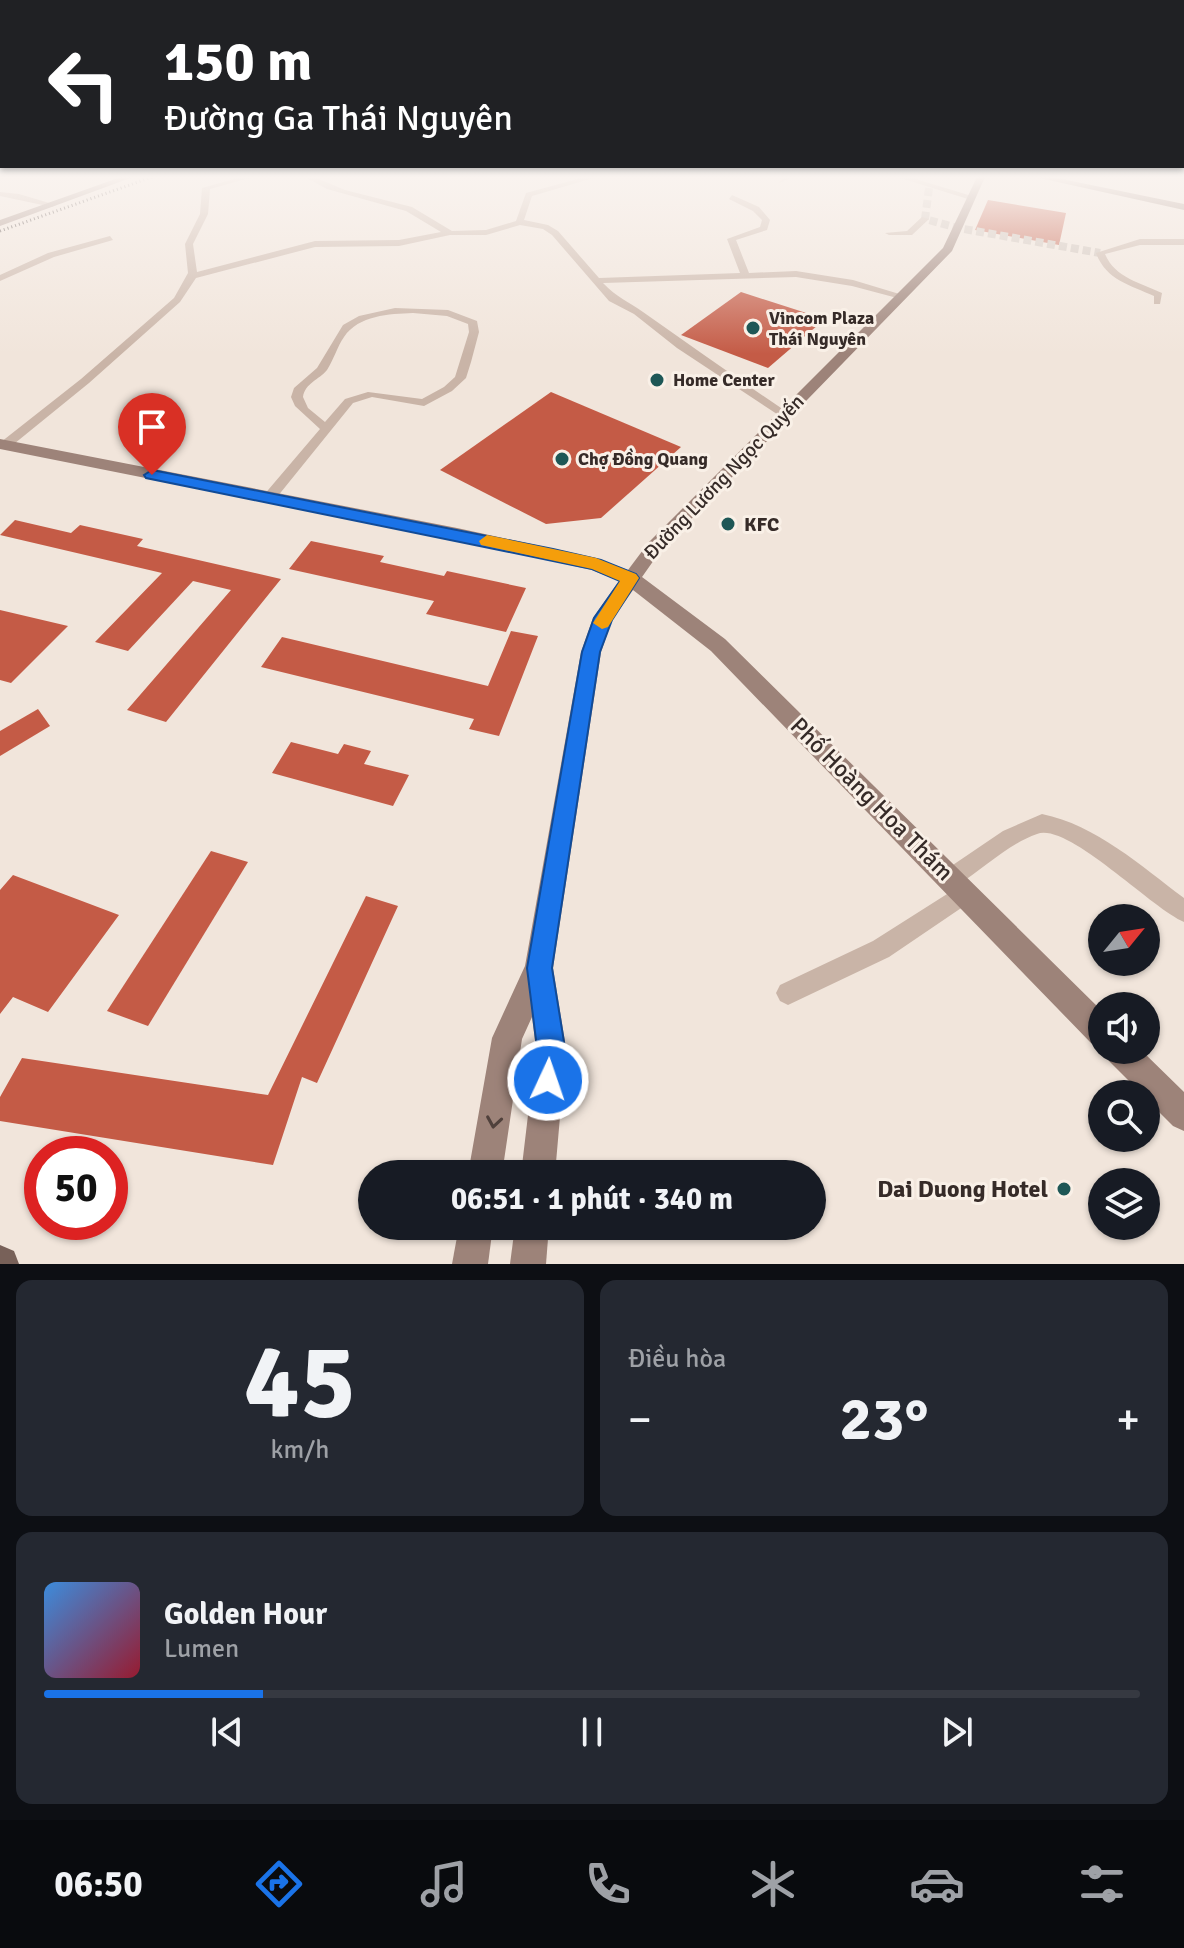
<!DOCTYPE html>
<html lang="vi">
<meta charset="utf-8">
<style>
body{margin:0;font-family:Signika,sans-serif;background:#242831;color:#f1f3f6;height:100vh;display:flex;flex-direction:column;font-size:30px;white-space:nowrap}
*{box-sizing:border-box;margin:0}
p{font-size:26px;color:#9ea1a6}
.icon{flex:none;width:44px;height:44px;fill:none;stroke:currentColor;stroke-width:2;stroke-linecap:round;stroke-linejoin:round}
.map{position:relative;height:1264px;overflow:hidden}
.side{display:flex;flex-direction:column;gap:16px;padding:16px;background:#0d0f14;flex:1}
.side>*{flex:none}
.banner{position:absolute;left:0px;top:0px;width:1184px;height:168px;box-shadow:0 2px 6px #0004;background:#202124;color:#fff;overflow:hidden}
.needle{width:52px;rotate:60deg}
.tools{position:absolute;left:1088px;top:904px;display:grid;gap:16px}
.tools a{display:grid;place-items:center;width:72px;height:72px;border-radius:50%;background:#171b24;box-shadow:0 2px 6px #0004;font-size:40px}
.speed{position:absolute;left:24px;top:1136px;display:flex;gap:16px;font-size:40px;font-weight:700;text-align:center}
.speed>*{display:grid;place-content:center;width:104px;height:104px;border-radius:50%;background:#171b24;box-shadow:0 2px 6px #0004;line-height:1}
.speed .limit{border:12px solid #d22;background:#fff;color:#111}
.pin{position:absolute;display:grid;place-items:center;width:68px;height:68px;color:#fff;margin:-82px -34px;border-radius:50% 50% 50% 0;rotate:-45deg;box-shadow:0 0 8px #0007}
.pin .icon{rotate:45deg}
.me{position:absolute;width:88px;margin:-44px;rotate:3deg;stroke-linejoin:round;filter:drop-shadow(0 0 6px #0008)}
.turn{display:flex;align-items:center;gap:28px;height:168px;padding:0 32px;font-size:36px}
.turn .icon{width:104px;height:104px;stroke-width:2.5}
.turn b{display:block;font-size:56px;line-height:68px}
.big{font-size:60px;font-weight:700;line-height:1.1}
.side .widget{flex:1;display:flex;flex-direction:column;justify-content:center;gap:12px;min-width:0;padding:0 28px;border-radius:16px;background:#242831}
.side .dial{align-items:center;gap:0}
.dial b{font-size:104px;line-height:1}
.song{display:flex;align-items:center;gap:24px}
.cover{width:96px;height:96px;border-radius:12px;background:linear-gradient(135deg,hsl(210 70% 55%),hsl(350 70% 35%))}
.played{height:8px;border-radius:4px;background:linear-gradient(90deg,#1a73e8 20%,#363941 20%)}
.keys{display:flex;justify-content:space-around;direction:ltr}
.heat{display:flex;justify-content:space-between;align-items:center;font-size:44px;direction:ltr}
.side .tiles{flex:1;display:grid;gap:16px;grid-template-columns:1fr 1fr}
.widget:last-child{grid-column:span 2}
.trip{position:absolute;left:358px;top:1160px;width:468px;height:80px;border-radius:40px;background:#171b24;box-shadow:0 2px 6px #0004;font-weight:700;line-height:80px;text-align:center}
.tabs{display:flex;height:128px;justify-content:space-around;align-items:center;background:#090b0e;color:#9ea1a6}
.tabs .icon{width:56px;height:56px}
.tabs .selected{color:#1a73e8}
.tabs b{font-size:36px;color:#f1f3f6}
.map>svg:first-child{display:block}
</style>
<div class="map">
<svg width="1184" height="1264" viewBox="0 0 1184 1264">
<rect width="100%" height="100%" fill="#f1e5db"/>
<g fill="#c45b46">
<path d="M 988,200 L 1066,213 L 1059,245 L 975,230 Z"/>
<path d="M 741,292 L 825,319 L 768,368 L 681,335 Z"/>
<path d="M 551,392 L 681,447 L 601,518 L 546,524 L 440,470 Z"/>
<path d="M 15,520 L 71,533 L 80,525 L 143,539 L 137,546 L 281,579 L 166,722 L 127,710 L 231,590 L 193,581 L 128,651 L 95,642 L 162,573 L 0,535 Z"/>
<path d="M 311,541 L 384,556 L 380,562 L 444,576 L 447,571 L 526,588 L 506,632 L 426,614 L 434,601 L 289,569 Z"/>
<path d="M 0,610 L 68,626 L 11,683 L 0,680 Z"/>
<path d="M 511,631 L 538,636 L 499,736 L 469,729 L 474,719 L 261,667 L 282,637 L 488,686 Z"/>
<path d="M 38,709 L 50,726 L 0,756 L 0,731 Z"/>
<path d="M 291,742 L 338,754 L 344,744 L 371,751 L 364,764 L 409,775 L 393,806 L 272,773 Z"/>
<path d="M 211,851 L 248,862 L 148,1026 L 107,1011 Z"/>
<path d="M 13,875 L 119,915 L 48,1012 L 13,997 L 0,1014 L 0,890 Z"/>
<path d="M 366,896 L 398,906 L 317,1083 L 302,1077 L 273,1165 L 0,1121 L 0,1097 L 22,1058 L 268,1095 Z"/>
</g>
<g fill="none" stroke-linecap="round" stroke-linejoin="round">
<path stroke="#ccc0b7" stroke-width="8" stroke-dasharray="8 4" stroke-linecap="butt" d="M 929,188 L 925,219 L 958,228 L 1100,253"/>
<g fill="#c9b4a7" fill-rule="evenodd">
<path d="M 241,177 L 253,177 L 210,189 L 208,214 L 193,244 L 197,272 L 315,241 L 399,240 L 441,232 L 406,211 L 327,189 L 305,177 L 314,177 L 345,190 L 412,207 L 452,231 L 486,230 L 516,221 L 526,193 L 585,177 L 597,177 L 532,196 L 524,220 L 548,225 L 558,231 L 599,278 L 740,273 L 727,239 L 760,227 L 762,220 L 753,211 L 729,199 L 732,195 L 759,207 L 770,220 L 767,230 L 736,240 L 749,273 L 796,271 L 853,280 L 906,296 L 901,299 L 852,286 L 796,277 L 603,283 C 617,298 628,301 643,312 C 691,346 738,379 787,412 L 789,414 L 783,418 L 677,348 L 634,314 L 609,301 L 552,235 L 543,229 L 520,225 L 486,235 L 450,235 L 399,246 L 315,247 L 196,278 L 180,302 L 89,383 L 9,448 L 1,448 L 1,442 L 81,379 L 174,298 L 188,273 L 185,244 L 200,214 L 202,188 Z"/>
<path d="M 784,177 L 793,177 L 779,183 Z"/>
<path d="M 897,177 L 909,177 L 975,197 L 968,199 Z"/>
<path d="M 0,192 L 19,194 L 56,205 L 52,207 L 0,196 Z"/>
<path d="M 922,217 L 929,219 L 912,235 L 889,235 L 885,233 L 907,231 Z"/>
<path d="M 110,236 L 113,240 L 54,257 L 0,281 L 0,275 L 48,253 Z"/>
<path d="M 1140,239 L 1184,239 L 1184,245 L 1140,245 L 1105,254 C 1115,278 1141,283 1162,293 L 1160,304 L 1154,304 L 1154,296 C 1130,285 1106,280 1096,253 Z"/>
<path d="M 395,308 L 448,310 L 477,321 L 479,332 L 471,362 L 466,378 L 452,391 L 424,406 L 372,397 L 353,403 L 273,502 L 263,502 L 263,496 L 320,429 L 295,406 L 291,397 L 294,388 L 317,368 L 343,325 L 359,316 ZM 413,313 L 447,316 L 468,324 L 469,332 L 455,377 L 444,387 L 422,399 L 368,392 L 345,399 L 325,422 L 308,408 L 303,397 C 305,383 319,380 327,370 C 334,359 337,347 344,337 C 359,315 389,314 413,313 Z"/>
<path d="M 1042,814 C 1096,825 1141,866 1184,898 L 1184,922 C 1152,909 1068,822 1037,834 C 1008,844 983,869 958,885 L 951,888 L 944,885 L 941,878 L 944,871 L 1003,831 Z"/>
<path d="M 966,882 L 973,886 L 977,893 L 973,900 L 889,957 L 788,1005 L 780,1001 L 776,993 L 780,985 L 873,941 Z"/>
</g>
<g fill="#9d8379" fill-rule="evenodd">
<path d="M 121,177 L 133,177 L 0,226 L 0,220 Z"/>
<path d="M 977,177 L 985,177 L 952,251 L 661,550 L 642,577 L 725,639 L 1102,1011 L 1102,1047 L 1091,1043 L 711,651 L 633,590 L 612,620 L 601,652 L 553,968 L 566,1048 L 555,1174 L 521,1174 L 536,1048 L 532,1017 L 522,1039 L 502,1174 L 468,1174 L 492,1038 L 525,966 L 581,652 L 593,618 L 619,581 L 592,570 L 457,540 L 0,449 L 0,439 L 457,528 L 596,558 L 628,570 L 649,542 L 943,248 Z"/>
<path d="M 1035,177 L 1052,177 L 1184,204 L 1184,210 Z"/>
<path d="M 1105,1050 L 1141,1050 L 1184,1092 L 1184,1131 L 1173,1126 L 1146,1099 L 1146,1094 L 1142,1094 L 1109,1061 Z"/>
<path d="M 459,1226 L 493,1226 L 488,1264 L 452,1264 Z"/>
<path d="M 515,1226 L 549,1226 L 546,1264 L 510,1264 Z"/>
</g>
<path fill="#786159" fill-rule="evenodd" d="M 0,1245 L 14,1251 L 19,1264 L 0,1264 Z"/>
<path stroke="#362b28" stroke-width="3" stroke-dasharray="1 3" stroke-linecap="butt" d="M 0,231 L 152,177"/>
</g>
<defs><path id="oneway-chevron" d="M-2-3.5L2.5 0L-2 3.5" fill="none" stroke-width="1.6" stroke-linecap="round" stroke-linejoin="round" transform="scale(2)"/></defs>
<use stroke="#50413c" href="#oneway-chevron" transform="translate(494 1122) rotate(99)"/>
<linearGradient id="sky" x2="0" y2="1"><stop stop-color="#7cb2d0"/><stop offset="0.5" stop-color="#f9f3ef"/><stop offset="1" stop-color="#f9f3ef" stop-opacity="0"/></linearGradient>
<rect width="1184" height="354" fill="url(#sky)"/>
<path fill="#1a73e8" stroke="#114b97" stroke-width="2" d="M 152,470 L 553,549 L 601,560 L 636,574 L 639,578 L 612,620 L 600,652 L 552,968 L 565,1048 L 562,1080 L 558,1090 L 548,1094 L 538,1090 L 534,1080 L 537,1048 L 527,968 L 582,652 L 594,618 L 620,581 L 592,569 L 553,561 L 146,478 L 144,475 Z"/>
<path fill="#f59e0b" d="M 487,535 L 596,558 L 636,574 L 639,578 L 608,627 L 602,629 L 593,623 L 620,581 L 592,569 L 481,545 L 479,541 Z"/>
<g fill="#1e5756" stroke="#f9f0e7" stroke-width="3">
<circle cx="753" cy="328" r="8"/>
<circle cx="657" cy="380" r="8"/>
<circle cx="562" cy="459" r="8"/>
<circle cx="728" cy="524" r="8"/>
<circle cx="1064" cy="1189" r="8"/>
</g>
<g text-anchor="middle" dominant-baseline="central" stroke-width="6" stroke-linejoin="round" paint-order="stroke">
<g font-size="18" font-weight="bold" fill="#362b28" stroke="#f9f0e7" text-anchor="start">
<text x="769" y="318">Vincom Plaza<tspan x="769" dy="21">Thái Nguyên</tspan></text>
<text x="673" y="380">Home Center</text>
<text x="578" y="459">Chợ Đồng Quang</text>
</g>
<g font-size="20" fill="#362b28" stroke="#f9f0e7">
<text transform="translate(724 477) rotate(-46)">Đường Lương Ngọc Quyến</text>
</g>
<g font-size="20" font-weight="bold" fill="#362b28" stroke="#f9f0e7" text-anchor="start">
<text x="744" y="524">KFC</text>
</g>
<g font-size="24" fill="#362b28" stroke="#f9f0e7">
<text transform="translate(872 799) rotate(45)">Phố Hoàng Hoa Thám</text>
</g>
<g font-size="24" font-weight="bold" fill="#362b28" stroke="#f9f0e7" text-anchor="end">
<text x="1048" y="1189">Dai Duong Hotel</text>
</g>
</g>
</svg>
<div class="tools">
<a><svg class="needle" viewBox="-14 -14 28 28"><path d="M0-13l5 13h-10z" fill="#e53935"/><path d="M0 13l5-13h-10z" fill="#9ea1a6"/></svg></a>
<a><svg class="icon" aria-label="sound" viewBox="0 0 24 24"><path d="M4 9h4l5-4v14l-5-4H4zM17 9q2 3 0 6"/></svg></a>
<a><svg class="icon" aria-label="search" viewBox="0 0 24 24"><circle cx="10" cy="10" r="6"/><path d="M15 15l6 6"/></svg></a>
<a><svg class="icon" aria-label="layers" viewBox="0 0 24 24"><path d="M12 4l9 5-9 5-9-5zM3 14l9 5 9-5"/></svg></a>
</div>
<div class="speed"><div class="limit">50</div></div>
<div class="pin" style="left:152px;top:475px;background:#d93025"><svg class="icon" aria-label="arrive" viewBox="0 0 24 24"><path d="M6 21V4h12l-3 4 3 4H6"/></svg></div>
<svg class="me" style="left:548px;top:1080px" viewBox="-20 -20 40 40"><circle r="17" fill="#1a73e8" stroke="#fff" stroke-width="3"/><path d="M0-11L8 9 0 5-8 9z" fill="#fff"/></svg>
<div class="trip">06:51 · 1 phút · 340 m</div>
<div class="banner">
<div class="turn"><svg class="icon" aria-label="left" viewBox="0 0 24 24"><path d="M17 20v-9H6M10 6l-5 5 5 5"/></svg><div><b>150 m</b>Đường Ga Thái Nguyên</div></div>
</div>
</div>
<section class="side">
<div class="tiles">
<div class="widget dial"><b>45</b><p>km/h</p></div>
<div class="widget"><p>Điều hòa</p>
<div class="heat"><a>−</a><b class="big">23°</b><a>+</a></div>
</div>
<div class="widget">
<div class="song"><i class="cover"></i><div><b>Golden Hour</b><p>Lumen</p></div></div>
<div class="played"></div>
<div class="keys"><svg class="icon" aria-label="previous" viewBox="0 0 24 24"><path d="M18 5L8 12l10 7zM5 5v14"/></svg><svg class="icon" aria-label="pause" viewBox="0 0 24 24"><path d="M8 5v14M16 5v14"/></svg><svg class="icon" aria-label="next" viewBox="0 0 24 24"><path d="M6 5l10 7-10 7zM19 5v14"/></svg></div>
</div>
</div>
</section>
<nav class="tabs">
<b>06:50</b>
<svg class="icon selected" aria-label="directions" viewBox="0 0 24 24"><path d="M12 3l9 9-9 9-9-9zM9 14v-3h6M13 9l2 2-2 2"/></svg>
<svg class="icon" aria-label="music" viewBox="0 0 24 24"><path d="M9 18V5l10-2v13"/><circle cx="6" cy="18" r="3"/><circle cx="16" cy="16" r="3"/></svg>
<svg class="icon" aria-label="phone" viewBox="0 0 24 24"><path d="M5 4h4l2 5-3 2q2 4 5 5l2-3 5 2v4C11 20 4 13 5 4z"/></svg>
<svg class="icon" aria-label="climate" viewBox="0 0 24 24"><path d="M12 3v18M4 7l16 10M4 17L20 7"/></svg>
<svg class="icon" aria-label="car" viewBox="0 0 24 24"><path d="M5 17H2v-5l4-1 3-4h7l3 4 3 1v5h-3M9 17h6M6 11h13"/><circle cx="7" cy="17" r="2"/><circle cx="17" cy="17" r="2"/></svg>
<svg class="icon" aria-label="filters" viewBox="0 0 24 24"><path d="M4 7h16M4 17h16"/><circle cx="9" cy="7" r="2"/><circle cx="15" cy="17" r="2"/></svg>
</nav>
